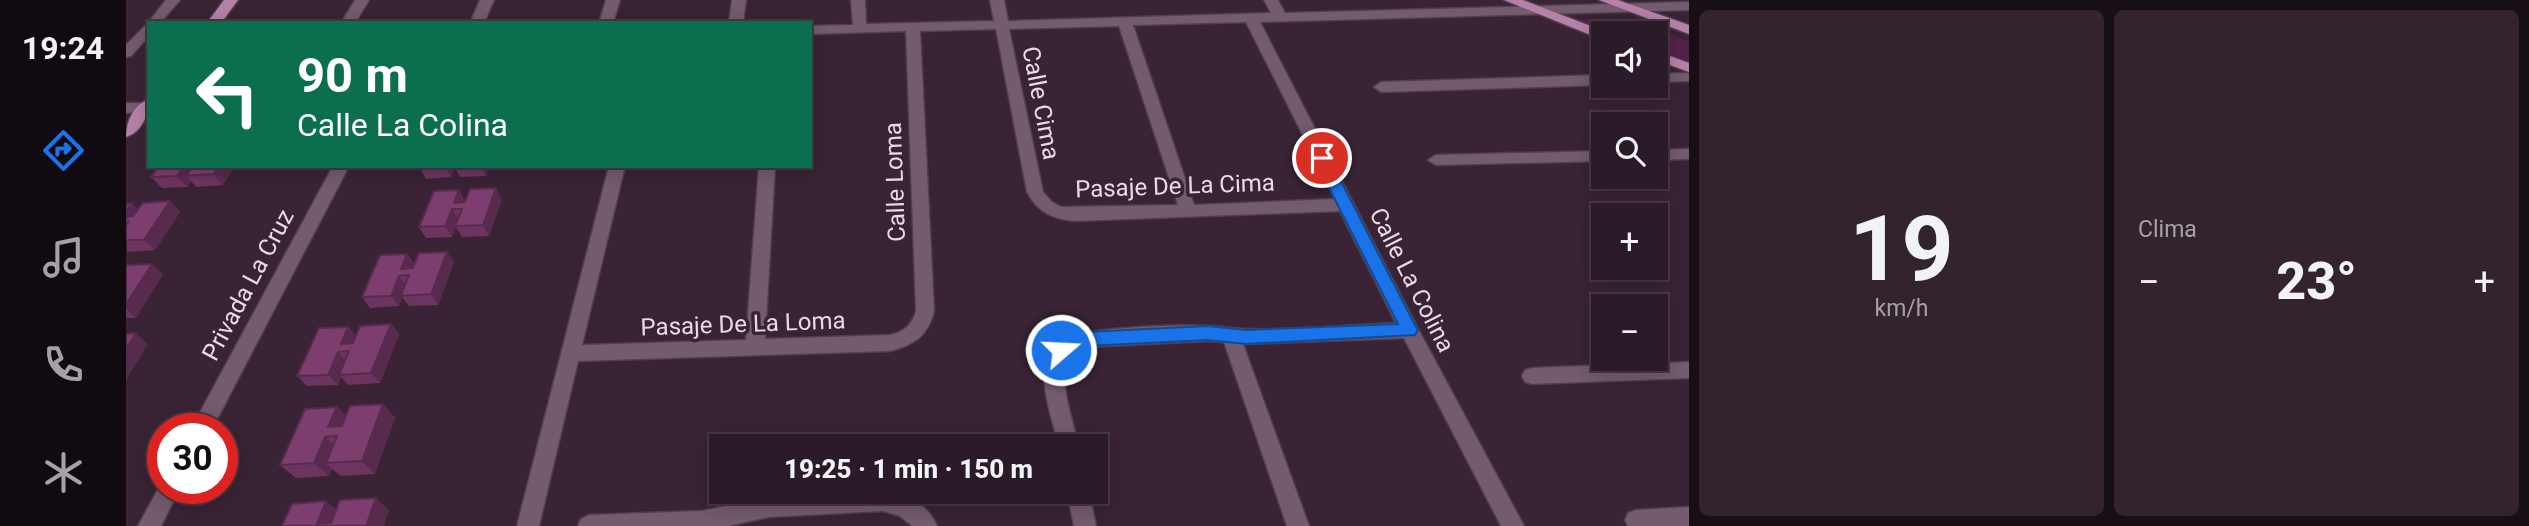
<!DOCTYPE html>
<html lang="es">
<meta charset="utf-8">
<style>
body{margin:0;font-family:Roboto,sans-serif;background:#33232f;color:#f1f3f6;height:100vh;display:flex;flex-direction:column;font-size:26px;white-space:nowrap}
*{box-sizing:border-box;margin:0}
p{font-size:23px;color:#a6a1a7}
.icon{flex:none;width:38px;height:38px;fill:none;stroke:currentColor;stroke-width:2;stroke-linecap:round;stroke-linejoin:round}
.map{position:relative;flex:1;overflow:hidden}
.drawer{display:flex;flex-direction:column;gap:10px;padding:10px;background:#180e15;width:840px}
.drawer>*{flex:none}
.hud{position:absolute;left:21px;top:21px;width:665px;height:147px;border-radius:0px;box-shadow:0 4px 18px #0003,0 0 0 2px #473844;background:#0b6e4f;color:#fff;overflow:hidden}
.buttons{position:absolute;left:1465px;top:21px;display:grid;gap:14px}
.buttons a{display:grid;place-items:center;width:77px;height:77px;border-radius:0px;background:#2b1a27;box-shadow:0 4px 18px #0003,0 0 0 2px #473844;font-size:35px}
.speed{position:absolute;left:21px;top:413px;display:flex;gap:14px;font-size:35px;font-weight:700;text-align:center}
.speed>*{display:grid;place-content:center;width:91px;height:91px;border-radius:50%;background:#2b1a27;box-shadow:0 4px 18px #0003,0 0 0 2px #473844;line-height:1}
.speed .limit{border:10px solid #d22;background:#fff;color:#111}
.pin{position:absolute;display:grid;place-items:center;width:60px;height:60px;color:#fff;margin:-30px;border:4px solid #fff;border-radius:50%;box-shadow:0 2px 7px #0007}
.me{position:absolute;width:77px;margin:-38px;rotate:71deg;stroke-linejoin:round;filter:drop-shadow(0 0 5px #0008)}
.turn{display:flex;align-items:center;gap:24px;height:147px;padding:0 35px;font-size:32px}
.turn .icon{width:91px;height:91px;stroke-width:2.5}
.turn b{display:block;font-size:49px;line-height:60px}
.big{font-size:52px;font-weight:800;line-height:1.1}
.drawer .widget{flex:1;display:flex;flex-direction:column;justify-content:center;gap:10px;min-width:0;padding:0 24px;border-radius:10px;background:#33232f}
.drawer .dial{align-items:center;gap:0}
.dial b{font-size:91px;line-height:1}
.heat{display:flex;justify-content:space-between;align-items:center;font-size:38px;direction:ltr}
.drawer .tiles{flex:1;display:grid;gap:10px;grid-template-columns:repeat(2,1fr)}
.trip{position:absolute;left:583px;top:434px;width:399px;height:70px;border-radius:0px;background:#2b1a27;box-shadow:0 4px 18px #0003,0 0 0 2px #473844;font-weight:800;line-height:70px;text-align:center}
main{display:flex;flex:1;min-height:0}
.tabs{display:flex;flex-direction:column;width:126px;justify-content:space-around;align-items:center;background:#110a10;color:#a6a1a7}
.tabs .icon{width:49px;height:49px}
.tabs .active{color:#1a73e8}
.tabs b{font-size:32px;color:#f1f3f6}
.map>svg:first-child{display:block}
</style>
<main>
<nav class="tabs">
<b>19:24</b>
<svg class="icon active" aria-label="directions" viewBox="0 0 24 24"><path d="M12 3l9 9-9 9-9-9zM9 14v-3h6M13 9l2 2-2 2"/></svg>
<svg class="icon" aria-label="music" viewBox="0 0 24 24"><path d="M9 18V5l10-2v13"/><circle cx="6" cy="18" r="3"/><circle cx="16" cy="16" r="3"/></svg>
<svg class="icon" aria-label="phone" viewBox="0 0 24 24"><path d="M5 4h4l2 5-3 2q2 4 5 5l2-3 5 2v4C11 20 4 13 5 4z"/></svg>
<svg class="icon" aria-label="climate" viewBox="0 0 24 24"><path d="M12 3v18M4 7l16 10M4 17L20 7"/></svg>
</nav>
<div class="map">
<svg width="1563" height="526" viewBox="0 0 1563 526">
<rect width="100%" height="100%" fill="#392334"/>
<path fill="#54214a" d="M 1452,20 L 1505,20 L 1563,41 L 1563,62 L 1530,49 L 1530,33 L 1487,33 Z"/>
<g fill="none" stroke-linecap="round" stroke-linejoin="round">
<g stroke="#4f3e4b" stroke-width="3">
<g id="minor">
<path d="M 40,0 L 54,0 L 34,23 L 23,23 L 23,36 L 5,56 L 0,57 L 0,45 L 21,24 Z"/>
<path d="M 229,0 L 243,0 L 229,23 L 215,23 Z"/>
<path d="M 354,0 L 368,0 L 358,23 L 344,23 Z"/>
<path d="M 480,0 L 494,0 L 487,23 L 473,23 Z"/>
<path d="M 606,0 L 620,0 L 617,23 L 603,23 Z"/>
<path d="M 725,0 L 739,0 L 740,24 L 868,21 L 864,0 L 878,0 L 882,21 L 1145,13 L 1138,0 L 1152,0 L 1159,13 L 1563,2 L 1563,10 L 1134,22 L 1290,325 L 1398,526 L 1375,526 L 1278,338 L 1117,344 L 1183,526 L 1161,526 L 1098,342 L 1081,341 L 960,347 C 953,348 944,350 941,357 C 931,377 948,425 953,446 L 933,446 C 926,418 906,368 930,343 C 945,327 1057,324 1083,326 C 1095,326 1108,329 1120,329 C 1170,331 1221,325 1270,323 L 1214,211 L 949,221 C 926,219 912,212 901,192 L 870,29 L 794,31 L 808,311 C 802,336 788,345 764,351 L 452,361 L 413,526 L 391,526 L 483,166 L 499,166 L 456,345 L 620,340 L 633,166 L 649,166 L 639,339 L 764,335 C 778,332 786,325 790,311 L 780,31 L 684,34 L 684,26 L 727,25 ZM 1120,22 L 1209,199 L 1068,205 L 1007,25 ZM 993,26 L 1052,205 L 935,207 L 926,202 L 917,192 L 883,29 Z"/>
<path d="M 1563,73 L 1563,81 L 1530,82 L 1530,74 Z"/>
<path d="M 1477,75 L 1477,85 L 1255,92 L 1248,87 L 1255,82 Z"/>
<path d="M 0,103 L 23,103 L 23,111 L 0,113 Z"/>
<path d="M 1563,149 L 1563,159 L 1530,160 L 1530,150 Z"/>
<path d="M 1477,151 L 1477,161 L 1310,165 L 1302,160 L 1310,155 Z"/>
<path d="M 207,166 L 223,166 L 86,429 L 65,429 Z"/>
<path d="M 1563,362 L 1563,378 L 1406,384 L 1399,382 L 1396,376 L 1399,370 L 1406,368 Z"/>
<path d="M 37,480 L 37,488 L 54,488 L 35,526 L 12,526 Z"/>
<path d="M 739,492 C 768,492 798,496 811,526 L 786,526 L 774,516 L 757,511 L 643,517 L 602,526 L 452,526 L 455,519 L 463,515 L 576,511 L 643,497 Z"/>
<path d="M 941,492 L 963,492 L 970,526 L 948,526 Z"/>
<path d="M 1563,507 L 1563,526 L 1502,526 L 1499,520 L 1502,513 L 1510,510 Z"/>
</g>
</g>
<g stroke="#4f3e4b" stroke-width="3">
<g id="major">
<path d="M 98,0 L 112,0 L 95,23 L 81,23 Z"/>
<path d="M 1378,0 L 1397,0 L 1483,33 L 1477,33 L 1477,39 L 1472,38 Z"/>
<path d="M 1473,0 L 1492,0 L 1563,25 L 1563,34 Z"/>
<path d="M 1530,51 L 1563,63 L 1563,72 L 1530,60 Z"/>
<path d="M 23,99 C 23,114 16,132 0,137 C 0,122 7,105 23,99 Z"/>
</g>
</g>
<use href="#minor" fill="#745b6e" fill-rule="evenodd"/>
<use href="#major" fill="#b681a9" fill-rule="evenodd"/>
</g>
<g fill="#6c355f">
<path d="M 109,166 L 97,185 L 70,187 L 65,181 L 61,187 L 36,188 L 25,177 Z"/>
<path d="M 294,166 L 363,166 L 360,176 L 334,177 L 329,168 L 325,177 L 300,179 L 294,168 Z"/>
<path d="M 333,190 L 339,201 L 376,199 L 363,236 L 336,237 L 330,227 L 326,237 L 300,238 L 293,227 Z"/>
<path d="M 44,201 L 54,212 L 29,250 L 1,252 L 0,204 L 12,210 Z"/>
<path d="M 281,254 L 288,264 L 328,262 L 312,305 L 283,306 L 276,297 L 273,306 L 244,308 L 236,297 Z"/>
<path d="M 0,265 L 37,274 L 10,318 L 0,318 Z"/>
<path d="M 265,324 L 273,334 L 254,383 L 222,385 L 215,377 L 212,385 L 181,386 L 171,376 L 222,327 L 230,336 Z"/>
<path d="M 257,404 L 269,418 L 249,474 L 215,476 L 206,469 L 203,476 L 170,478 L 154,465 L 211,407 L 220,416 Z"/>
</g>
<g fill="#582b4e">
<path d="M 58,166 L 68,166 L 60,176 L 65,181 L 61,187 L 51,176 Z"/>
<path d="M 93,166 L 109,166 L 97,185 L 87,174 Z"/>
<path d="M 319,166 L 329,166 L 328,166 L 329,168 L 325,177 Z"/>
<path d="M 354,166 L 363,166 L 360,176 Z"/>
<path d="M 370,188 L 376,199 L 363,236 L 357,225 Z"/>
<path d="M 333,190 L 339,201 L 336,209 L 328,203 Z"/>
<path d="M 44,201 L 54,212 L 29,250 L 18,240 Z"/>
<path d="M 6,203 L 17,214 L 0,220 L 0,211 Z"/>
<path d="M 326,209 L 333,220 L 326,237 L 319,226 Z"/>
<path d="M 321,252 L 328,262 L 312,305 L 305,294 Z"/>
<path d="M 281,254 L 289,265 L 284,276 L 275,269 Z"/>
<path d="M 26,264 L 37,274 L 10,318 L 0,309 L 0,304 Z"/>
<path d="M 273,276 L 281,287 L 275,296 L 276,297 L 273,306 L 265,296 Z"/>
<path d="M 265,324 L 273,334 L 254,383 L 245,373 Z"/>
<path d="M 222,327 L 231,337 L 224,353 L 215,344 Z"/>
<path d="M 10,333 L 22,344 L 0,380 L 0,349 Z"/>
<path d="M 212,352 L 221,362 L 213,375 L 215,377 L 212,385 L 202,375 Z"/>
<path d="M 257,404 L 269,418 L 249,474 L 236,461 Z"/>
<path d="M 211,407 L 224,421 L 216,441 L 202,427 Z"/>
<path d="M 199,437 L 213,450 L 200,463 L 206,469 L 203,476 L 188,463 Z"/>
<path d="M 250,498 L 263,510 L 258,526 L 240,526 Z"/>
<path d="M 200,501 L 215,514 L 210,526 L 191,524 Z"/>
</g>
<g fill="#7d3e6f" stroke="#582b4e" stroke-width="2">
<path d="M 33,166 L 58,166 L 51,176 L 25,177 Z"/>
<path d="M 67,166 L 93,166 L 87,174 L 60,176 Z"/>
<path d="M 294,166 L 319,166 L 294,168 Z"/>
<path d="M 370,188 L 357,225 L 329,226 L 336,209 L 326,209 L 319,226 L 293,227 L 308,191 L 333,190 L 328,203 L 339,202 L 344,189 Z"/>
<path d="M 44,201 L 18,240 L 0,240 L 0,226 L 2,222 L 0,223 L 0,217 L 7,216 L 17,203 Z"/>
<path d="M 6,203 L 0,211 L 0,204 Z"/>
<path d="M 321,252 L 305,294 L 275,296 L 283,275 L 273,276 L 265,296 L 236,297 L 254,255 L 281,254 L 275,269 L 287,268 L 293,253 Z"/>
<path d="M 26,264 L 0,304 L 0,265 Z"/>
<path d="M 265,324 L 245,373 L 213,375 L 223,351 L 212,352 L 202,375 L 171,376 L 193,328 L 222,327 L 215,344 L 227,343 L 234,326 Z"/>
<path d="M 10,333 L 0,349 L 0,334 Z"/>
<path d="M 257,404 L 236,461 L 200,463 L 211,436 L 199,437 L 188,463 L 154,465 L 179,409 L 211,407 L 202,427 L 216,426 L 224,406 Z"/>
<path d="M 250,498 L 240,526 L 156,526 L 166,504 L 200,501 L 191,524 L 205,523 L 214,500 Z"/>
</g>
<path fill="#1a73e8" stroke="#114b97" stroke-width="2" d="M 1196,153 L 1203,158 L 1289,325 L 1292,330 L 1289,335 L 1120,344 L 1081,340 L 960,346 L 935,357 L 929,355 L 926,350 L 939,337 L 960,332 L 1081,326 L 1120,330 L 1272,324 L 1188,158 Z"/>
<g text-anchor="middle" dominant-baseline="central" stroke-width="7" stroke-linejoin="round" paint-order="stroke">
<g font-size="24" fill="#e9dbe5" stroke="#392334">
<text transform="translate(915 103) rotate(79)">Calle Cima</text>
<text transform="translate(769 182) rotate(-92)">Calle Loma</text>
<text transform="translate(1049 186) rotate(-2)">Pasaje De La Cima</text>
<text transform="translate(1286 280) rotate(63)">Calle La Colina</text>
<text transform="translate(122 285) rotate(-62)">Privada La Cruz</text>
<text transform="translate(617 324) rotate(-2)">Pasaje De La Loma</text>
</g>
</g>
</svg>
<div class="buttons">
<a><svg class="icon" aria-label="sound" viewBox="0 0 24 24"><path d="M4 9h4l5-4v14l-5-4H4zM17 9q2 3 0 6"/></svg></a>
<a><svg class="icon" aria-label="search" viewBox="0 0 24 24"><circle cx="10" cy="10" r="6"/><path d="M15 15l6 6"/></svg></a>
<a>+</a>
<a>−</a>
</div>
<div class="speed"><div class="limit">30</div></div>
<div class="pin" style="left:1196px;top:158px;background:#d93025"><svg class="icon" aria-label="arrive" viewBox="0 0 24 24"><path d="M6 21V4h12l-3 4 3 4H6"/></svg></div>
<svg class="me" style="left:935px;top:350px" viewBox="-20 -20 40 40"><circle r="17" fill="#1a73e8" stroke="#fff" stroke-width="3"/><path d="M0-11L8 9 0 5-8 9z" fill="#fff"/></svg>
<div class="trip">19:25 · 1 min · 150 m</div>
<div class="hud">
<div class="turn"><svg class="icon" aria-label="left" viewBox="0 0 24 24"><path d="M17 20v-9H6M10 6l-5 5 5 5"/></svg><div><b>90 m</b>Calle La Colina</div></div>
</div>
</div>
<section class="drawer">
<div class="tiles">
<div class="widget dial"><b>19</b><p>km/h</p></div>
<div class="widget"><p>Clima</p>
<div class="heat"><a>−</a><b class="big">23°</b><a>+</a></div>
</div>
</div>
</section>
</main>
